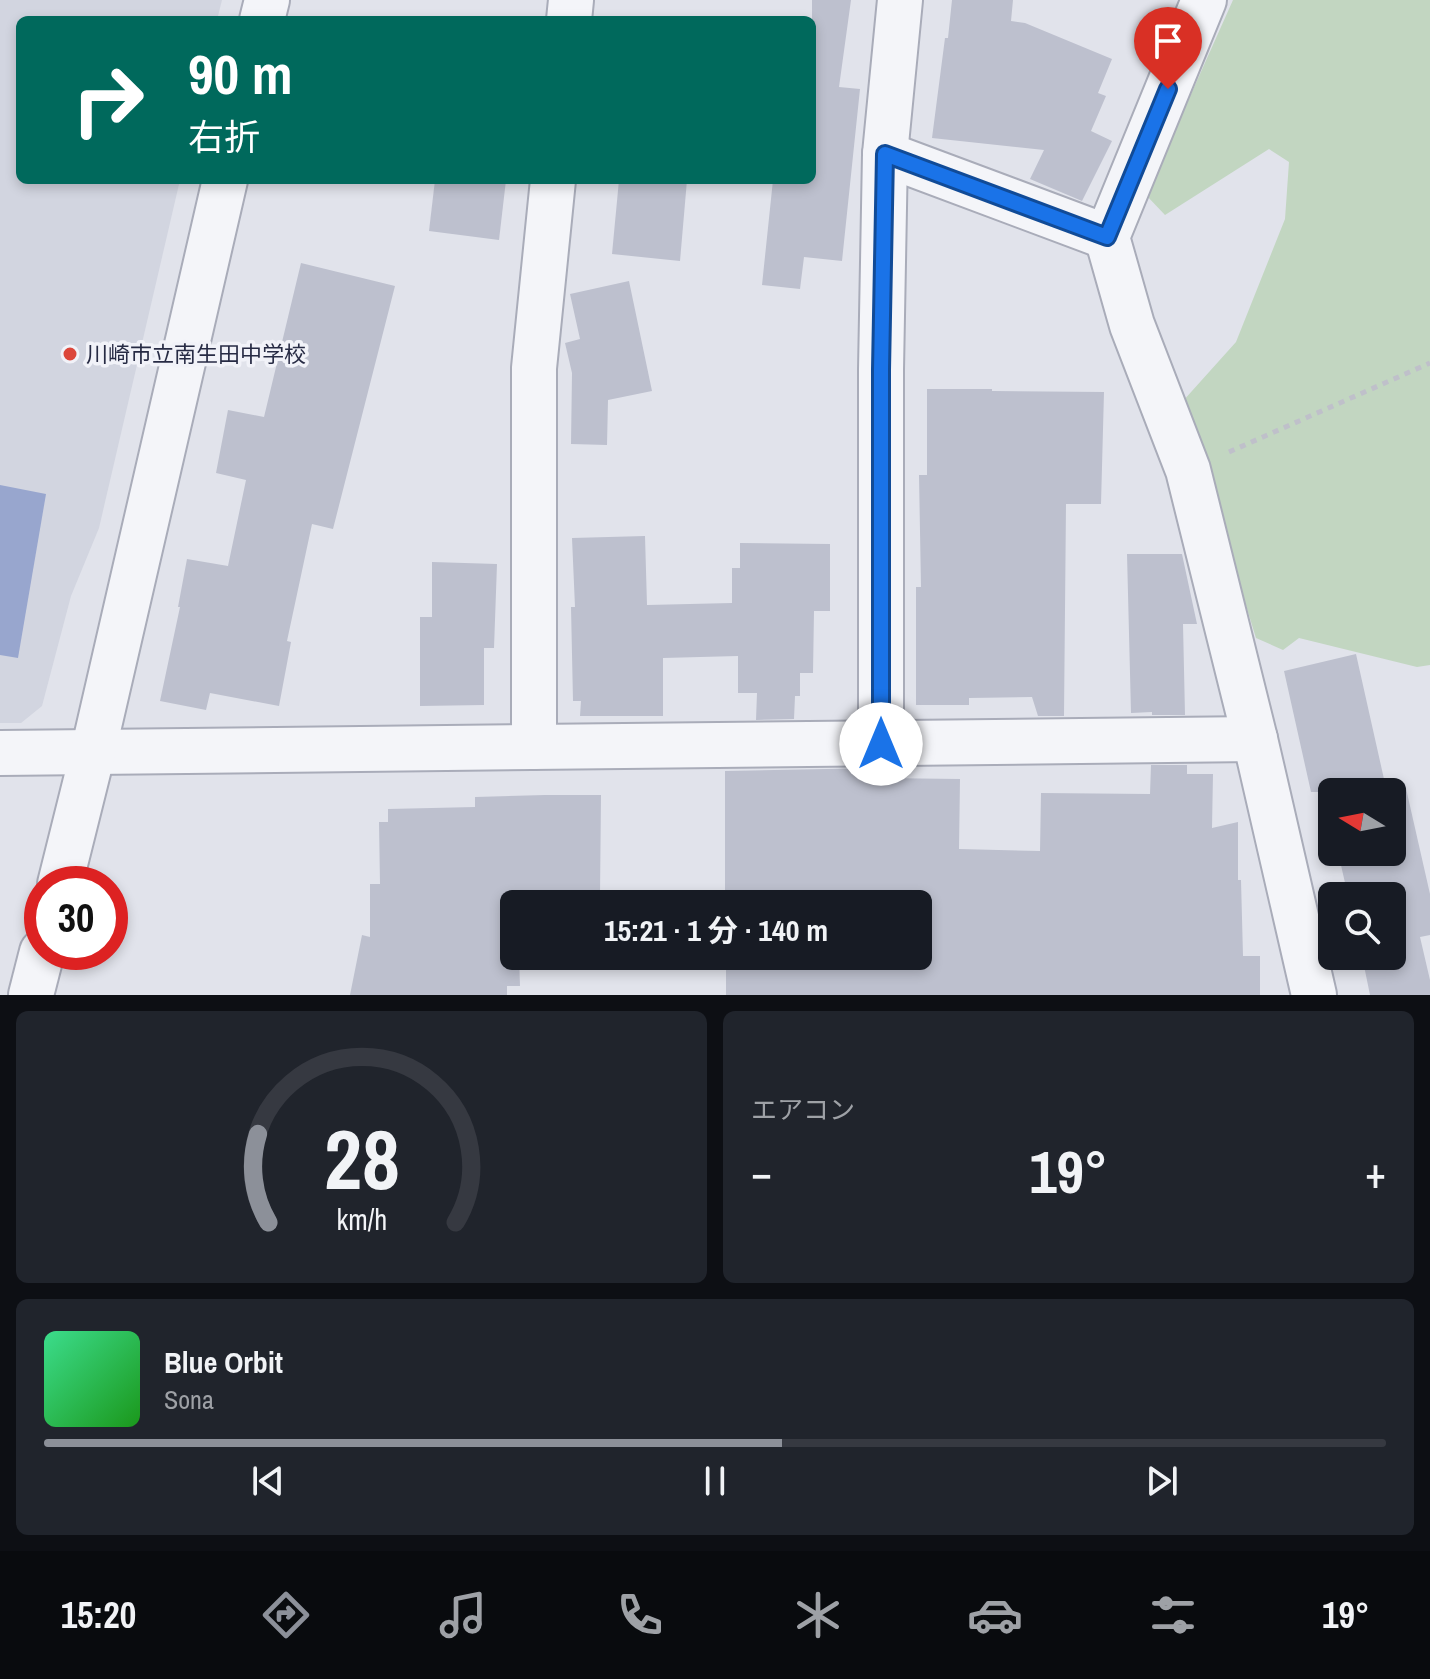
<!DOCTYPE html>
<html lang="ja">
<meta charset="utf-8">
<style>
body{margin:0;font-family:"Archivo Narrow","Noto Sans JP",sans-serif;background:#20242c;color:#f1f3f6;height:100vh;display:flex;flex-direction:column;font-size:30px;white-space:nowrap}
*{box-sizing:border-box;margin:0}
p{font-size:26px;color:#9ea1a6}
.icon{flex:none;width:44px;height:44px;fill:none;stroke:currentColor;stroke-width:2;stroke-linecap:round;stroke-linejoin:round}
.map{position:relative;height:995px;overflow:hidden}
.drawer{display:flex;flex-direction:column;gap:16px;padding:16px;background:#0d0f14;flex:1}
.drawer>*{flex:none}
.guide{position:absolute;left:16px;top:16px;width:800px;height:168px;border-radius:12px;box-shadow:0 4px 12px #0003;background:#00695c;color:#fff;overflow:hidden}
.needle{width:52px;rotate:280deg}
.controls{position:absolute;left:1318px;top:778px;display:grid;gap:16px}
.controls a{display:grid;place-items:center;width:88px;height:88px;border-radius:12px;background:#171b24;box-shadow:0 4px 12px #0003;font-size:40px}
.speed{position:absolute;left:24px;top:866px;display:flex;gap:16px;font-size:40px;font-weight:700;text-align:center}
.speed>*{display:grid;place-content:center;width:104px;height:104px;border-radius:50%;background:#171b24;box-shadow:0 4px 12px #0003;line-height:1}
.speed .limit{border:12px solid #d22;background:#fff;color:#111}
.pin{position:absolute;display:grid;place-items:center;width:68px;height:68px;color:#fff;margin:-82px -34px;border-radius:50% 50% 50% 0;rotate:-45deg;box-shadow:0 0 8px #0007}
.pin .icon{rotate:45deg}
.me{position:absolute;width:88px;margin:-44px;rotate:0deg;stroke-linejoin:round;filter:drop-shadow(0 0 6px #0008)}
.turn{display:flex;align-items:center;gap:28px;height:168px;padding:0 40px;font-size:36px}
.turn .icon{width:104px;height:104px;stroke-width:2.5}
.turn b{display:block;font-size:56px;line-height:68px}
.big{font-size:60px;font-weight:700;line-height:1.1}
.drawer .card{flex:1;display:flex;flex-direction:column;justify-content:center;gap:12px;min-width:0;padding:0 28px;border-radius:12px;background:#20242c}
.drawer .dial{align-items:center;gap:0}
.dial svg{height:208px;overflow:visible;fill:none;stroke:#363941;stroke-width:7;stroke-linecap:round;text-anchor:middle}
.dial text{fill:#f1f3f6;stroke:none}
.song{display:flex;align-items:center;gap:24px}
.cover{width:96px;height:96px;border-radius:12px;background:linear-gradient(135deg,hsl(150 70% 55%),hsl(120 70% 35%))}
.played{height:8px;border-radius:4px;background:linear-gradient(90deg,#8c9099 55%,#363941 55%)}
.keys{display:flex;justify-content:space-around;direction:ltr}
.heat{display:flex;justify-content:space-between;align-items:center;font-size:44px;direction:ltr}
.drawer .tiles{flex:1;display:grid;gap:16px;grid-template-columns:1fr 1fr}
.card:last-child{grid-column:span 2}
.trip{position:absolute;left:500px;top:890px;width:432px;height:80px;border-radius:12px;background:#171b24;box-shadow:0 4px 12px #0003;font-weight:700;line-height:80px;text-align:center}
.tabs{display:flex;height:128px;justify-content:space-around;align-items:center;background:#090b0e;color:#9ea1a6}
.tabs .icon{width:56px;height:56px}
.tabs .active{color:#8c9099}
.tabs b{font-size:36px;color:#f1f3f6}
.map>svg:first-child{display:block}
</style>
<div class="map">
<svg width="1430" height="995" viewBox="0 0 1430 995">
<rect width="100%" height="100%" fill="#e1e3eb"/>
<path fill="#d2d5e0" d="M 0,0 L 222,0 L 217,20 L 20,20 L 20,180 L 180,180 L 99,528 L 71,596 L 42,706 L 21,723 L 0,723 Z"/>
<path fill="#c2d6c1" d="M 1233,0 L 1430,0 L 1430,665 L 1417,667 L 1299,638 L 1283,650 L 1256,638 L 1183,401 L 1236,342 L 1285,219 L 1289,162 L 1269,149 L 1165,215 L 1146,195 Z"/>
<path fill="#98a6ce" d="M 0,485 L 46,494 L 18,658 L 0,655 Z"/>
<g fill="#bdc0ce">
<path d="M 812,0 L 851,0 L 839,87 L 860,89 L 842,261 L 804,257 L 800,289 L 762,285 L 773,180 L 812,180 Z"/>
<path d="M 952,0 L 1013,0 L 1011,21 L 1025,23 L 1112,59 L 1098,93 L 1106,96 L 1091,131 L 1112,141 L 1082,201 L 1030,179 L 1044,150 L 932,138 L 945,38 L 948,38 Z"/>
<path d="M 435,180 L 506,180 L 499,240 L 429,231 Z"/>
<path d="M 619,180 L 687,180 L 680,261 L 612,254 Z"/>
<path d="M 301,263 L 395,286 L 333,529 L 312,524 L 287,641 L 291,642 L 279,706 L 210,693 L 206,710 L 160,701 L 180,607 L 178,607 L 187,559 L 228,566 L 246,480 L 216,473 L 228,410 L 264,417 Z"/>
<path d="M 629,281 L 652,391 L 608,400 L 607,445 L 571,444 L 572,373 L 565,343 L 580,339 L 570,294 Z"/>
<path d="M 927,389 L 992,389 L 992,391 L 1104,392 L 1101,504 L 1066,504 L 1064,716 L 1038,716 L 1032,697 L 969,698 L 969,705 L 916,705 L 916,587 L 921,587 L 919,475 L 927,475 Z"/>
<path d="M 645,536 L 647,605 L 732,603 L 732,568 L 740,568 L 740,543 L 830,544 L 830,611 L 814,611 L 813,673 L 800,673 L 800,696 L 795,696 L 794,719 L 756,720 L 757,693 L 738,693 L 738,656 L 663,658 L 663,716 L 580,716 L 581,701 L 573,701 L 571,607 L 575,607 L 572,538 Z"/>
<path d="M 1127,554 L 1182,554 L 1197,624 L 1183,624 L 1185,715 L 1152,715 L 1152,712 L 1131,713 Z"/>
<path d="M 432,562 L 497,564 L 494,648 L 484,648 L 484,705 L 420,706 L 420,617 L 432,617 Z"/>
<path d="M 1356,654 L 1386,788 L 1405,784 L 1430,894 L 1430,935 L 1420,937 L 1430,980 L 1430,995 L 1370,995 L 1362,956 L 1392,956 L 1392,896 L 1348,896 L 1338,852 L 1392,852 L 1392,792 L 1332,792 L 1332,826 L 1324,792 L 1311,792 L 1284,671 Z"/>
<path d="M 1151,765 L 1187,765 L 1187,774 L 1213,774 L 1212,828 L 1238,822 L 1238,880 L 1241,880 L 1243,956 L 1260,956 L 1260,995 L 726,995 L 726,956 L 918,956 L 918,904 L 725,904 L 725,771 L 878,768 L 881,769 L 881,778 L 960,779 L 959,849 L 1040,851 L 1041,793 L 1150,794 Z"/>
<path d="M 545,795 L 601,795 L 600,895 L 516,895 L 517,904 L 514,904 L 514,956 L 519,956 L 520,986 L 507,986 L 507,995 L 350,995 L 362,935 L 370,937 L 370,884 L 380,884 L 379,822 L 388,822 L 388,809 L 475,807 L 475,797 Z"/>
</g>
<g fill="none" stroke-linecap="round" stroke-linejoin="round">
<g stroke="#a9acb9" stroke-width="48">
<g id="minor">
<path d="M 1204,0 L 1107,237 L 1132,325 L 1188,470 L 1255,739 L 1314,995"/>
<path d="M 569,20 L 571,0"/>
<path d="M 885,154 L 1107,237"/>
<path d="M 881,744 L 881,370 L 885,154 L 900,0"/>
<path d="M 534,747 L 534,368 L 553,180"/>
<path d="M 0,753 L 1255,739"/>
</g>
</g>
<g stroke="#a9acb9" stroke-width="48">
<g id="tertiary">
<path d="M 262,20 L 267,0"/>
<path d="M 60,884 L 93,752 L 225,180"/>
<path d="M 31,995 L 42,952"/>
</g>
</g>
<path stroke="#bfc0ca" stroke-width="5" stroke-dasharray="6 6" stroke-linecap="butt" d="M 1229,452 L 1430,363"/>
<use href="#minor" stroke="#f4f5f9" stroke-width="44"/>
<use href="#tertiary" stroke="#f4f5f9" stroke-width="44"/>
</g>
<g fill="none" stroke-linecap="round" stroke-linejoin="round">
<g stroke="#114b97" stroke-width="20">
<path id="route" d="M 881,744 L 881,370 L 885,154 L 1107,237 L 1168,89"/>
</g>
<use href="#route" stroke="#1a73e8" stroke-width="14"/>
</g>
<circle fill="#dc463a" stroke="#f1f2f8" stroke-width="3" cx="70" cy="354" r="8"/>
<g text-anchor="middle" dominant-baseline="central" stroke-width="7" stroke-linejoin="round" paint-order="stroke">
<g font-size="22" fill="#272b44" stroke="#f1f2f8" text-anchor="start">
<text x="86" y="354">川崎市立南生田中学校</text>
</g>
</g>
</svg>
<div class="controls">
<a><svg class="needle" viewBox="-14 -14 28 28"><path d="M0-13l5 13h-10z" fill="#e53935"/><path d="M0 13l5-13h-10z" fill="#9ea1a6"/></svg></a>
<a><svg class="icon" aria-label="search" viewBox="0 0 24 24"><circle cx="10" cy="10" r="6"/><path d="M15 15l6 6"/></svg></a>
</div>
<div class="speed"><div class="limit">30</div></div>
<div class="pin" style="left:1168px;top:89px;background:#d93025"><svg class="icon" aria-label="arrive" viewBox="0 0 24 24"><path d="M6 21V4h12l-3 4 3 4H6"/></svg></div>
<svg class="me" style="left:881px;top:744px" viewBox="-20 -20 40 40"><circle r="19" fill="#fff"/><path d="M0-13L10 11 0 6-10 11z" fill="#1a73e8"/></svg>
<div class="trip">15:21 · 1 分 · 140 m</div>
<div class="guide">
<div class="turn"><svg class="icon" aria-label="right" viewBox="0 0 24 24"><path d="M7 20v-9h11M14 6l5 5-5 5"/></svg><div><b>90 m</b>右折</div></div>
</div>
</div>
<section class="drawer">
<div class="tiles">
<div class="card dial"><svg viewBox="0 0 100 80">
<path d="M14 69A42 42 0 1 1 86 69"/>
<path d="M14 69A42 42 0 0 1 10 35" stroke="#8c9099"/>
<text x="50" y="56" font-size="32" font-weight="700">28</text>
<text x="50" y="72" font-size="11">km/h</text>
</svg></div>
<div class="card"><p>エアコン</p>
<div class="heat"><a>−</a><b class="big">19°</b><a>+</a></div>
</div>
<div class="card">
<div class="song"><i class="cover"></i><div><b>Blue Orbit</b><p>Sona</p></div></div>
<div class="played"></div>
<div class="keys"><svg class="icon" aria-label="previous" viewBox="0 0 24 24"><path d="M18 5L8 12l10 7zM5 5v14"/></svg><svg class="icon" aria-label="pause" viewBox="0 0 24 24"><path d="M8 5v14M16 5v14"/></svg><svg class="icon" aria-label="next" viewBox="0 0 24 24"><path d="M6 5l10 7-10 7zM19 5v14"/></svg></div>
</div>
</div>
</section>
<nav class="tabs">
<b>15:20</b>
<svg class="icon active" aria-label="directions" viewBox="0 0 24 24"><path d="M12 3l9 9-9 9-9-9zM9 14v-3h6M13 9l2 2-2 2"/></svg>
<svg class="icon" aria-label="music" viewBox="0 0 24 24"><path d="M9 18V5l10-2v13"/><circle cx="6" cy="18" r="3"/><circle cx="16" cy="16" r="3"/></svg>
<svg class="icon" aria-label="phone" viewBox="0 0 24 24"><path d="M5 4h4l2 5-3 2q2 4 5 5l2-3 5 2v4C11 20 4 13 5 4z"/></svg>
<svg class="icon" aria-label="climate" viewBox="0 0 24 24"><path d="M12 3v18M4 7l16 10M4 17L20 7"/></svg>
<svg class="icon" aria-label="car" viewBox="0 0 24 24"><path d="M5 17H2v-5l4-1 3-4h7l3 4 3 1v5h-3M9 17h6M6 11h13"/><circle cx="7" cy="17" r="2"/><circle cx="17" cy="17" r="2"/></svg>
<svg class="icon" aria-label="filters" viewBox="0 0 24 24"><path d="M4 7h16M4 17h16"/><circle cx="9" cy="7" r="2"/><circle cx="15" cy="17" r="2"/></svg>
<b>19°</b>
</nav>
